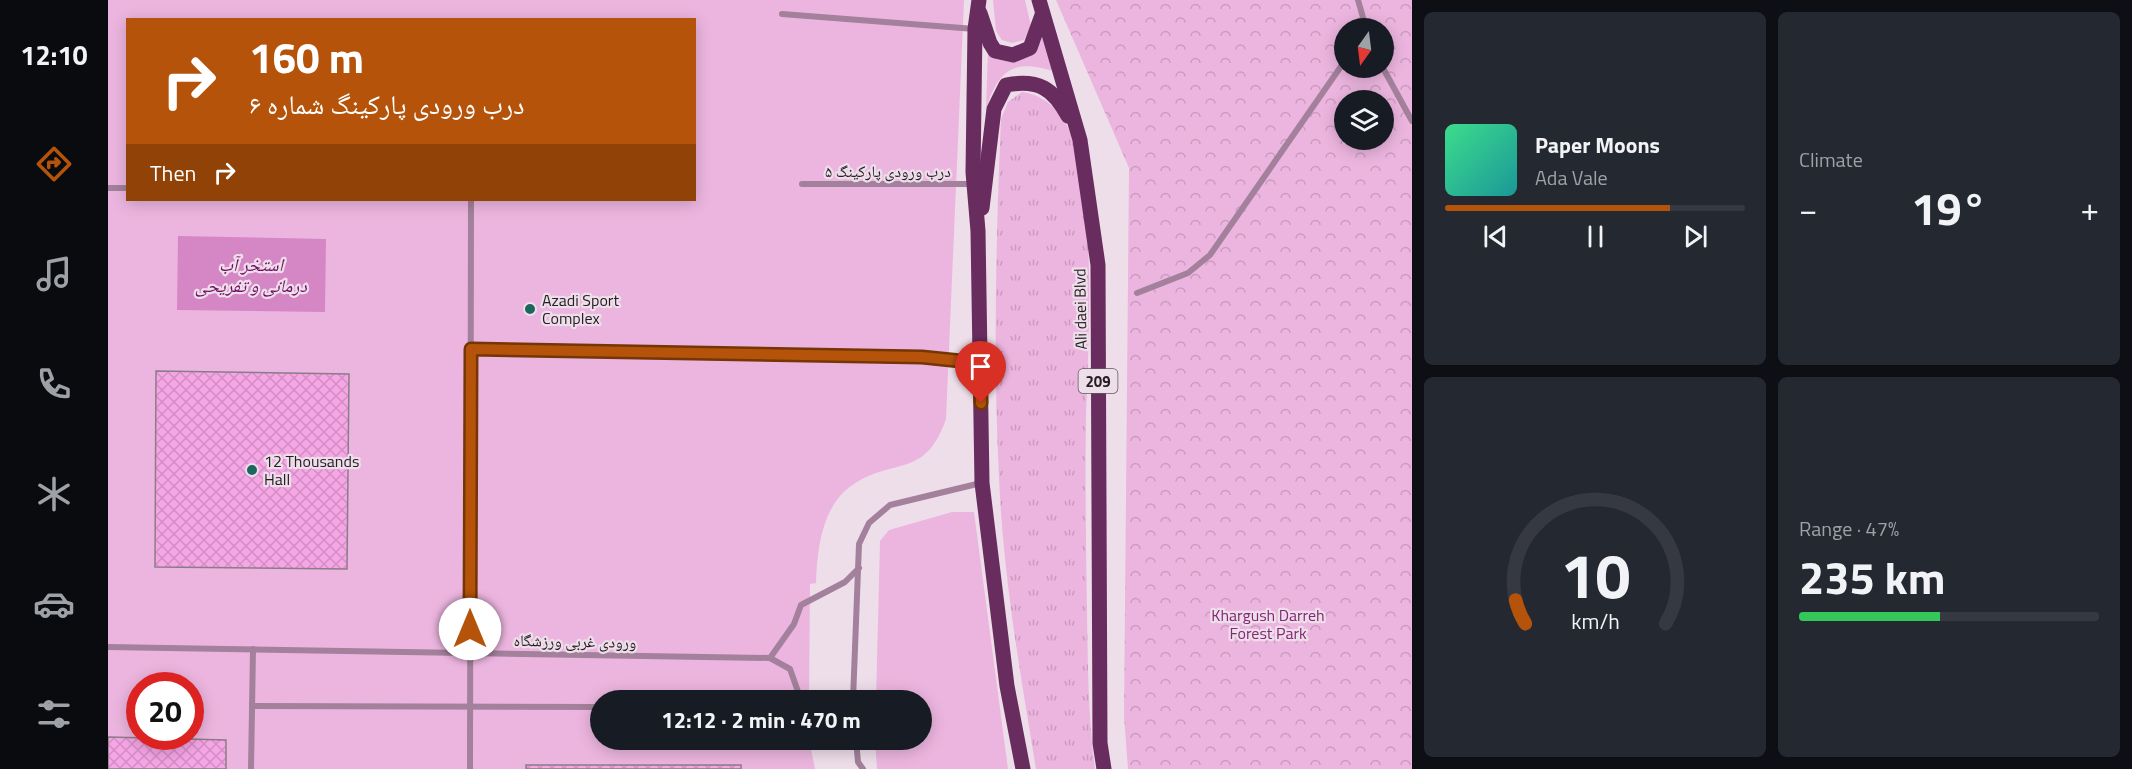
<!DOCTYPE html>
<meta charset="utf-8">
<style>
body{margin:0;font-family:"Titillium Web","Noto Naskh Arabic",sans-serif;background:#242831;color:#f1f3f6;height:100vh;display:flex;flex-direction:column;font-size:22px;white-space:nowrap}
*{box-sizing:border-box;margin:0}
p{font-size:20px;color:#9ea1a6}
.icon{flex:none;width:33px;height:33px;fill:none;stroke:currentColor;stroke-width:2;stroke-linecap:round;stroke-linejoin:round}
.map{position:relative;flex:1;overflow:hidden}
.panel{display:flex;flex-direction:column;gap:12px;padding:12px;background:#0d0f14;width:720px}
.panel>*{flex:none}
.top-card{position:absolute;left:18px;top:18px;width:570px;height:183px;border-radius:0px;box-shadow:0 3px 15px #0003;background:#b45309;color:#fff;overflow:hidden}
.needle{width:39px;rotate:194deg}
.buttons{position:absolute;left:1226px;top:18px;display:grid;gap:12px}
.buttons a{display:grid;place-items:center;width:60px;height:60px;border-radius:50%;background:#171b24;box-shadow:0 3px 15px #0003;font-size:30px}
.speed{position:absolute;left:18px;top:672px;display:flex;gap:12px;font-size:30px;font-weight:700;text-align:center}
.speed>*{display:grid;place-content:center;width:78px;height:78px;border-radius:50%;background:#171b24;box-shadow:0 3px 15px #0003;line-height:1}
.speed .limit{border:9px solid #d22;background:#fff;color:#111}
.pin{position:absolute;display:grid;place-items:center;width:51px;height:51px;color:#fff;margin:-62px -26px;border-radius:50% 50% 50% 0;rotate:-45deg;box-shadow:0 0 6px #0007}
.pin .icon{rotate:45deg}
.me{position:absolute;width:66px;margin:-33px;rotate:0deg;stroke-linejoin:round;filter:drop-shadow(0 0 4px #0008)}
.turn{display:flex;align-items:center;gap:21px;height:126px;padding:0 24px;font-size:27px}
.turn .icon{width:78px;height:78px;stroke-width:2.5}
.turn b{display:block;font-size:42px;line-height:51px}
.then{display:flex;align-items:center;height:57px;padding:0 24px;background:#0003;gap:12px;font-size:22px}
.big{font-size:45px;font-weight:700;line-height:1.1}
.panel .widget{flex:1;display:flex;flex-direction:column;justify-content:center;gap:9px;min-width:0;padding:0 21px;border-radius:9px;background:#242831}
.panel .dial{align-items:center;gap:0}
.dial svg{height:156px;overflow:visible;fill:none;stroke:#363941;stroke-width:7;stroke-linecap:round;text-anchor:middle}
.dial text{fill:#f1f3f6;stroke:none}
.song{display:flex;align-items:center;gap:18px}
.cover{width:72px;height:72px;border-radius:9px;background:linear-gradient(135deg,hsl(150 70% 55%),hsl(180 70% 35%))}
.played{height:6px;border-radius:3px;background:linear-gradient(90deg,#b45309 75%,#363941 75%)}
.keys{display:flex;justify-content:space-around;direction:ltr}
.heat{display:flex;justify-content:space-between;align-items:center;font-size:33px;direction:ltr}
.charge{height:9px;border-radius:4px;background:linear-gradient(90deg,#34c759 47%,#363941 0)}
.panel .tiles{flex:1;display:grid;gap:12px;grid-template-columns:repeat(2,1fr)}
.trip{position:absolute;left:482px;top:690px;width:342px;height:60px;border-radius:30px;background:#171b24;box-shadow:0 3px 15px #0003;font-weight:700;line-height:60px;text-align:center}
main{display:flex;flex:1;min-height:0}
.menu{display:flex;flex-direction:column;width:108px;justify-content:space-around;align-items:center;background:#090b0e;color:#9ea1a6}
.menu .icon{width:42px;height:42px}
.menu .active{color:#b45309}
.menu b{font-size:27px;color:#f1f3f6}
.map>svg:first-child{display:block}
</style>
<main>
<nav class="menu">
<b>12:10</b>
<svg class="icon active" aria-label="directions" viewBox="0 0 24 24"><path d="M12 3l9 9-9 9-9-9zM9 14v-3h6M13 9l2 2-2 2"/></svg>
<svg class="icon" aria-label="music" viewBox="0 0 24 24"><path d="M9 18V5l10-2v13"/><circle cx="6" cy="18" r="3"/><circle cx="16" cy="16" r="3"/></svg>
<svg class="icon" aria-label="phone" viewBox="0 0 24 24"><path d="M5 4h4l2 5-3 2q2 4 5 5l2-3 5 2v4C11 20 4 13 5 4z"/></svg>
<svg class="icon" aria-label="climate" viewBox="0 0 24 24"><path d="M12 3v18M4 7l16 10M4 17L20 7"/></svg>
<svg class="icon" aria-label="car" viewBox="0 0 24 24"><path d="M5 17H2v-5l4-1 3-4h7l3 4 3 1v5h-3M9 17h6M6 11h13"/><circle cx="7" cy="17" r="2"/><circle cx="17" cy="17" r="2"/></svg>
<svg class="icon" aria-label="filters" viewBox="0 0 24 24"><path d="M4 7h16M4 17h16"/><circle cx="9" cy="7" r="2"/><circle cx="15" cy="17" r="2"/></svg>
</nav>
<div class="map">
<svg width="1304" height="769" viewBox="0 0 1304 769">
<defs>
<pattern id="forest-crowns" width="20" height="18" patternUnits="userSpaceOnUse" patternTransform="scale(1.5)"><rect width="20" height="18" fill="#ecb5df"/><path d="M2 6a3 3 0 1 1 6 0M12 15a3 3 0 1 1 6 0" fill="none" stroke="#ca9bbf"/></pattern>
<pattern id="park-tufts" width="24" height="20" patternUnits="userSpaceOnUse" patternTransform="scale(1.5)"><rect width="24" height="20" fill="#ecb5df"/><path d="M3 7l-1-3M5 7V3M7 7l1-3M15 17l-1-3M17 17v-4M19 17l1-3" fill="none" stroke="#ca9bbf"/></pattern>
<pattern id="building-cross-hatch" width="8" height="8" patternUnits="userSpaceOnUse" patternTransform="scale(1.5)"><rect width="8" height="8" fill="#f6a5e5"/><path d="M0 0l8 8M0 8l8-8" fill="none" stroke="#d38ec4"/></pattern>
</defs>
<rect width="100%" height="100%" fill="#eedeea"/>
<g fill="#ecb5df" fill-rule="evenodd">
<path d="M 0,0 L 856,0 L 838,419 C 817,479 787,457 746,484 C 714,504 709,549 708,583 L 702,584 L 701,700 L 492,700 L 492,740 L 701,740 L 707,769 L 0,769 ZM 20,20 L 586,20 L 586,200 L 20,200 ZM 32,686 L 82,686 L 82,736 L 32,736 Z"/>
<path d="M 885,0 L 917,0 L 923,26 L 916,40 L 904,43 L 894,40 L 888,31 Z"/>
<path d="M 935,35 L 951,73 C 908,58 891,67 878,109 L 880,50 L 887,57 L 932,43 Z"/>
<path d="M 844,512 L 866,512 L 900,769 L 769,769 L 767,740 L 813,740 L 813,700 L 768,700 L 772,541 L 781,530 Z"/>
</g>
<path fill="url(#forest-crowns)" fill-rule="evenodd" d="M 948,0 L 1304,0 L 1304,769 L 1020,769 L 1016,716 L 1021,168 ZM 1236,28 L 1275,28 L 1275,68 L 1236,68 ZM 1236,100 L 1275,100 L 1275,140 L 1236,140 Z"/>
<path fill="url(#park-tufts)" d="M 914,92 C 938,95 957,114 964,138 C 988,227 981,323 978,414 C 977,481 978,548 979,615 C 980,666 980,718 987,769 L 928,769 C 912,672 895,575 891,477 C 885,357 888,238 893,119 L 900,102 Z"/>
<path fill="#d586c5" d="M 70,236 L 218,239 L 217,312 L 69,310 Z"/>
<g fill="url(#building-cross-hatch)" stroke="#8b7d87" stroke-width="1.5">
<path d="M 48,371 L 241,374 L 239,569 L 47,567 Z"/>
<path d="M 0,737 L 118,740 L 118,769 L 0,769 Z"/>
<rect x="418" y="765" width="215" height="4"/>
</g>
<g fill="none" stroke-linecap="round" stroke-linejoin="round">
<g stroke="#a3809b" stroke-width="6">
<path d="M 1250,0 L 1258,28"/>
<path d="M 674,14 L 867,29"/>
<path d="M 1275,68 L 1304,121"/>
<path d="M 694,184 L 865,184"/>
<path d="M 0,188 L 20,188"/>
<path d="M 1029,293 L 1080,273 L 1102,255 L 1236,62"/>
<path d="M 363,349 L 795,355 L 872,363"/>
<path d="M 0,647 L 662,658 L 682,669 L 693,700"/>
<path d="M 662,658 L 686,624 L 693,605 L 737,582 L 751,568"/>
<path d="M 745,700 L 751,544 L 761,523 L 782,505 L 873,483"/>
<path d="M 144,706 L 492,707"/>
<path d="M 748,740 L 750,762 L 755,769"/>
<path d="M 143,769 L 145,649"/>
<path d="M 362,769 L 363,200"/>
</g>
<g stroke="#682d5e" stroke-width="15">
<path d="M 871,0 L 867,29 L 865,172 L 870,231 L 874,483 L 899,686 L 915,769"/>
<path d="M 931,0 L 972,140 L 990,265 L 992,743 L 996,769"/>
<path d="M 872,13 L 882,43 L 887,51 L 905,55 L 922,48 L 934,15"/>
<path d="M 874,208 L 886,109 L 898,85 C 930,79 945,88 960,116"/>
</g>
</g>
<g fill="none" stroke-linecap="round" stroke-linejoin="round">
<g stroke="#753606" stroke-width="15">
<path id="route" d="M 362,629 L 363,349 L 814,357 L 872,363 L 873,403"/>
</g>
<use href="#route" stroke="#b45309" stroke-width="10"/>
</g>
<g fill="#1c665e" stroke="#eedeea" stroke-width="2">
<circle cx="422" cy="309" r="6"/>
<circle cx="144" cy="470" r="6"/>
</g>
<g text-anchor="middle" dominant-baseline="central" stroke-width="4.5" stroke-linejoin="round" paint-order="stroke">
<rect fill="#eedeea" stroke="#61585e" stroke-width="1.5" x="970.5" y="369" width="39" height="24" rx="4.5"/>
<g font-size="15" font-weight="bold" fill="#241e22">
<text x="990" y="381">209</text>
</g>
<g font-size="16" fill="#241e22" stroke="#eedeea">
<text x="780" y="171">درب ورودی پارکینگ ۵</text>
<text transform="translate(972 309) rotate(-91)">Ali daei Blvd</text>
<text transform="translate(467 641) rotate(1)">ورودی غربی ورزشگاه</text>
</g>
<g font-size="16" fill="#241e22" stroke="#eedeea" text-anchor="start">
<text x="434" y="300">Azadi Sport<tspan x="434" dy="18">Complex</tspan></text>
<text x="156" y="461">12 Thousands<tspan x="156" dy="18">Hall</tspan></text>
</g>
<g font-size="16" fill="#842776" stroke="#eedeea">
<text x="1160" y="615">Khargush Darreh<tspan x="1160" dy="18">Forest Park</tspan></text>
</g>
<g font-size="18" font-style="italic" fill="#6e0d62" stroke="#eedeea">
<text x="143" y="264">استخر آب<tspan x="143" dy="21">درمانی و تفریحی</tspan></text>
</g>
</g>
</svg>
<div class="buttons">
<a><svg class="needle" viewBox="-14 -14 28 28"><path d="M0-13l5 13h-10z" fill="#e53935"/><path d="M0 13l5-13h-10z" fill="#9ea1a6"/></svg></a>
<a><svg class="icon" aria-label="layers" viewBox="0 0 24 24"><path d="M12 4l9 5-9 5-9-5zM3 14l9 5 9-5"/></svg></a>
</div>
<div class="speed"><div class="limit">20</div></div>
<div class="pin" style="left:873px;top:403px;background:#d93025"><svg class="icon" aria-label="arrive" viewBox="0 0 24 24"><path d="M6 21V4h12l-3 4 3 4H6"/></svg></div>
<svg class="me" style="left:362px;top:629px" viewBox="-20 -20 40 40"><circle r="19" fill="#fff"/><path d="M0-13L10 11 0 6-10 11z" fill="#b45309"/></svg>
<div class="trip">12:12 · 2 min · 470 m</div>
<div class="top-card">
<div class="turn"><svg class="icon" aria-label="right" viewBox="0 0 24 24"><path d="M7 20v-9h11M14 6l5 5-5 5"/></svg><div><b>160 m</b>درب ورودی پارکینگ شماره ۶</div></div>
<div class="then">Then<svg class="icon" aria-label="right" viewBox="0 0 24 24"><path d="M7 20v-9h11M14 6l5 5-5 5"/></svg></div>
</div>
</div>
<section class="panel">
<div class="tiles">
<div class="widget">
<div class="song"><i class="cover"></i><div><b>Paper Moons</b><p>Ada Vale</p></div></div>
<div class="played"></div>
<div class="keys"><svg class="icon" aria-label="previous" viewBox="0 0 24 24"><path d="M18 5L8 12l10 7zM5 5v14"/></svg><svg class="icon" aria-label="pause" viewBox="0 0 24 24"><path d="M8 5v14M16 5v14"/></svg><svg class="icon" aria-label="next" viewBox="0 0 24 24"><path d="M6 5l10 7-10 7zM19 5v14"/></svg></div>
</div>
<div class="widget"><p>Climate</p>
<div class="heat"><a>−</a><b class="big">19°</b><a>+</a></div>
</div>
<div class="widget dial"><svg viewBox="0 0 100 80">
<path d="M14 69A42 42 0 1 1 86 69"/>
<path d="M14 69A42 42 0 0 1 9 57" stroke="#b45309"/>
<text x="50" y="56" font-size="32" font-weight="700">10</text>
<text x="50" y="72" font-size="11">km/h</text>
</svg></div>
<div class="widget"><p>Range · 47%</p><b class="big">235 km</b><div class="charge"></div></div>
</div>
</section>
</main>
